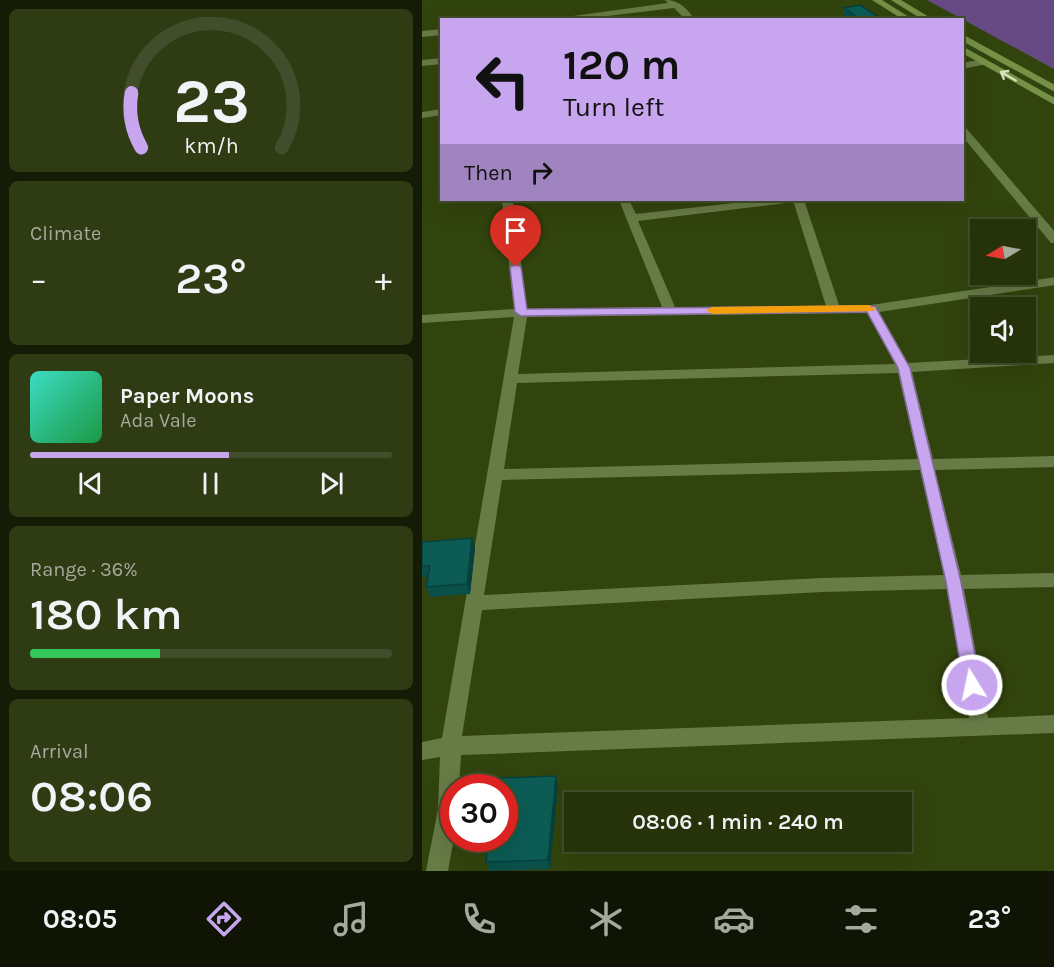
<!DOCTYPE html>
<meta charset="utf-8">
<style>
body{margin:0;font-family:Karla,sans-serif;background:#2e3b13;color:#f1f3f6;height:100vh;display:flex;flex-direction:column;font-size:22px;white-space:nowrap}
*{box-sizing:border-box;margin:0}
p{font-size:20px;color:#a4aa9c}
.icon{flex:none;width:33px;height:33px;fill:none;stroke:currentColor;stroke-width:2;stroke-linecap:round;stroke-linejoin:round}
.map{position:relative;flex:1;overflow:hidden}
.panel{display:flex;flex-direction:column;gap:9px;padding:9px;background:#151c06;width:422px}
.panel>*{flex:none}
.top-card{position:absolute;left:18px;top:18px;width:524px;height:183px;border-radius:0px;box-shadow:0 6px 24px #0002,0 0 0 2px #424e2b;background:#c8a5ef;color:#111;overflow:hidden}
.needle{width:39px;rotate:260deg}
.controls{position:absolute;left:548px;top:219px;display:grid;gap:12px}
.controls a{display:grid;place-items:center;width:66px;height:66px;border-radius:0px;background:#26330a;box-shadow:0 6px 24px #0002,0 0 0 2px #424e2b;font-size:30px}
.speed{position:absolute;left:18px;top:774px;display:flex;gap:12px;font-size:30px;font-weight:700;text-align:center}
.speed>*{display:grid;place-content:center;width:78px;height:78px;border-radius:50%;background:#26330a;box-shadow:0 6px 24px #0002,0 0 0 2px #424e2b;line-height:1}
.speed .limit{border:9px solid #d22;background:#fff;color:#111}
.pin{position:absolute;display:grid;place-items:center;width:51px;height:51px;color:#fff;margin:-62px -26px;border-radius:50% 50% 50% 0;rotate:-45deg;box-shadow:0 0 6px #0007}
.pin .icon{rotate:45deg}
.me{position:absolute;width:66px;margin:-33px;rotate:350deg;stroke-linejoin:round;filter:drop-shadow(0 0 4px #0008)}
.turn{display:flex;align-items:center;gap:21px;height:126px;padding:0 24px;font-size:27px}
.turn .icon{width:78px;height:78px;stroke-width:2.5}
.turn b{display:block;font-size:42px;line-height:51px}
.then{display:flex;align-items:center;height:57px;padding:0 24px;background:#0003;gap:12px;font-size:22px}
.big{font-size:45px;font-weight:600;line-height:1.1}
.panel .card{flex:1;display:flex;flex-direction:column;justify-content:center;gap:9px;min-width:0;padding:0 21px;border-radius:9px;background:#2e3b13}
.panel .dial{align-items:center;gap:0}
.dial svg{height:156px;overflow:visible;fill:none;stroke:#424e2b;stroke-width:7;stroke-linecap:round;text-anchor:middle}
.dial text{fill:#f1f3f6;stroke:none}
.song{display:flex;align-items:center;gap:18px}
.cover{width:72px;height:72px;border-radius:9px;background:linear-gradient(135deg,hsl(170 70% 55%),hsl(140 70% 35%))}
.played{height:6px;border-radius:3px;background:linear-gradient(90deg,#c8a5ef 55%,#424e2b 55%)}
.keys{display:flex;justify-content:space-around;direction:ltr}
.heat{display:flex;justify-content:space-between;align-items:center;font-size:33px;direction:ltr}
.charge{height:9px;border-radius:4px;background:linear-gradient(90deg,#34c759 36%,#424e2b 0)}
.trip{position:absolute;left:142px;top:792px;width:348px;height:60px;border-radius:0px;background:#26330a;box-shadow:0 6px 24px #0002,0 0 0 2px #424e2b;font-weight:600;line-height:60px;text-align:center}
.tab-bar{display:flex;height:96px;justify-content:space-around;align-items:center;background:#0f1404;color:#a4aa9c}
.tab-bar .icon{width:42px;height:42px}
.tab-bar .current{color:#c8a5ef}
.tab-bar b{font-size:27px;color:#f1f3f6}
main{display:flex;flex:1;min-height:0}
.map>svg:first-child{display:block}
</style>
<main>
<section class="panel">
<div class="card dial"><svg viewBox="0 0 100 80">
<path d="M14 69A42 42 0 1 1 86 69"/>
<path d="M14 69A42 42 0 0 1 9 41" stroke="#c8a5ef"/>
<text x="50" y="56" font-size="32" font-weight="700">23</text>
<text x="50" y="72" font-size="11">km/h</text>
</svg></div>
<div class="card"><p>Climate</p>
<div class="heat"><a>−</a><b class="big">23°</b><a>+</a></div>
</div>
<div class="card">
<div class="song"><i class="cover"></i><div><b>Paper Moons</b><p>Ada Vale</p></div></div>
<div class="played"></div>
<div class="keys"><svg class="icon" aria-label="previous" viewBox="0 0 24 24"><path d="M18 5L8 12l10 7zM5 5v14"/></svg><svg class="icon" aria-label="pause" viewBox="0 0 24 24"><path d="M8 5v14M16 5v14"/></svg><svg class="icon" aria-label="next" viewBox="0 0 24 24"><path d="M6 5l10 7-10 7zM19 5v14"/></svg></div>
</div>
<div class="card"><p>Range · 36%</p><b class="big">180 km</b><div class="charge"></div></div>
<div class="card"><p>Arrival</p><b class="big">08:06</b></div>
</section>
<div class="map">
<svg width="633" height="871" viewBox="0 0 633 871">
<rect width="100%" height="100%" fill="#32440d"/>
<path fill="#674a84" d="M 505,0 L 632,0 L 632,69 Z"/>
<g fill="none" stroke-linecap="round" stroke-linejoin="round">
<g fill="#677b46" fill-rule="evenodd">
<path d="M 243,0 C 257,0 265,8 273,20 L 264,20 L 252,8 L 152,20 L 122,20 L 246,3 Z"/>
<path d="M 20,29 L 20,35 L 0,37 L 0,31 Z"/>
<path d="M 20,58 L 20,64 L 0,66 L 0,60 Z"/>
<path d="M 562,59 L 565,60 L 565,64 L 540,69 L 540,63 Z"/>
<path d="M 20,109 L 20,115 L 0,118 L 0,112 Z"/>
<path d="M 540,127 L 544,128 L 633,232 L 633,243 L 629,243 L 540,136 Z"/>
<path d="M 80,200 L 91,200 L 105,309 L 240,307 L 197,200 L 207,200 L 214,214 L 339,200 L 370,200 L 364,203 L 216,221 L 253,307 L 404,306 L 371,200 L 382,200 L 417,305 L 449,305 L 633,277 L 633,285 L 457,312 L 486,363 L 633,355 L 633,363 L 490,372 L 511,459 L 633,456 L 633,467 L 513,470 L 539,575 L 633,573 L 633,587 L 542,589 L 566,718 L 633,715 L 633,733 L 39,755 L 37,788 L 32,788 L 32,838 L 26,871 L 4,871 L 16,809 L 18,757 L 0,760 L 0,742 L 20,738 L 92,317 L 0,323 L 0,315 L 92,309 ZM 445,313 L 473,364 L 96,374 L 105,317 ZM 476,373 L 496,459 L 82,469 L 95,383 ZM 498,470 L 522,575 L 400,578 L 62,595 L 80,480 ZM 525,589 L 547,718 L 40,736 L 60,610 L 400,592 Z"/>
</g>
<g fill="#769047" fill-rule="evenodd">
<path d="M 450,0 L 460,0 L 487,17 L 480,19 Z"/>
<path d="M 469,0 L 479,0 L 512,20 L 501,20 Z"/>
<path d="M 540,34 L 633,85 L 633,92 L 540,41 Z"/>
<path d="M 540,46 L 633,98 L 633,105 L 540,53 Z"/>
</g>
</g>
<g fill="#0a4f49">
<path d="M 422,8 L 461,20 L 426,20 L 421,16 Z"/>
<path d="M 0,542 L 53,548 L 48,594 L 8,597 L 4,587 L 6,577 L 0,577 Z"/>
<path d="M 136,786 L 128,869 L 68,871 L 64,862 Z"/>
</g>
<g fill="#08403c">
<path d="M 50,538 L 53,548 L 48,594 L 45,584 Z"/>
<path d="M 134,776 L 136,786 L 128,869 L 126,860 Z"/>
</g>
<g fill="#0c5c55" stroke="#08403c" stroke-width="1.5">
<path d="M 438,5 L 461,20 L 439,20 L 422,8 Z"/>
<path d="M 50,538 L 45,584 L 4,587 L 8,566 L 0,566 L 0,542 Z"/>
<path d="M 134,776 L 126,860 L 64,862 L 67,838 L 82,838 L 82,788 L 74,788 L 76,778 Z"/>
</g>
<defs><path id="oneway-shaft" d="M-6 0H5M1.5-3L5.5 0L1.5 3" fill="none" stroke-width="1.6" stroke-linecap="round" stroke-linejoin="round" transform="scale(1.5)"/></defs>
<use stroke="#d3e1bd" href="#oneway-shaft" transform="translate(586 76) rotate(-150)"/>
<path fill="#c8a5ef" stroke="#826b9b" stroke-width="1.5" d="M 94,264 L 99,267 L 105,309 L 453,306 L 488,368 L 539,582 L 559,685 L 557,690 L 550,693 L 544,690 L 542,685 L 524,582 L 476,368 L 445,312 L 99,316 L 93,312 L 88,267 Z"/>
<path fill="#f59e0b" d="M 447,305 L 453,309 L 452,311 L 290,314 L 284,310 L 290,307 Z"/>
</svg>
<div class="controls">
<a><svg class="needle" viewBox="-14 -14 28 28"><path d="M0-13l5 13h-10z" fill="#e53935"/><path d="M0 13l5-13h-10z" fill="#a4aa9c"/></svg></a>
<a><svg class="icon" aria-label="sound" viewBox="0 0 24 24"><path d="M4 9h4l5-4v14l-5-4H4zM17 9q2 3 0 6"/></svg></a>
</div>
<div class="speed"><div class="limit">30</div></div>
<div class="pin" style="left:94px;top:267px;background:#d93025"><svg class="icon" aria-label="arrive" viewBox="0 0 24 24"><path d="M6 21V4h12l-3 4 3 4H6"/></svg></div>
<svg class="me" style="left:550px;top:685px" viewBox="-20 -20 40 40"><circle r="17" fill="#c8a5ef" stroke="#fff" stroke-width="3"/><path d="M0-11L8 9 0 5-8 9z" fill="#fff"/></svg>
<div class="trip">08:06 · 1 min · 240 m</div>
<div class="top-card">
<div class="turn"><svg class="icon" aria-label="left" viewBox="0 0 24 24"><path d="M17 20v-9H6M10 6l-5 5 5 5"/></svg><div><b>120 m</b>Turn left</div></div>
<div class="then">Then<svg class="icon" aria-label="right" viewBox="0 0 24 24"><path d="M7 20v-9h11M14 6l5 5-5 5"/></svg></div>
</div>
</div>
</main>
<nav class="tab-bar">
<b>08:05</b>
<svg class="icon current" aria-label="directions" viewBox="0 0 24 24"><path d="M12 3l9 9-9 9-9-9zM9 14v-3h6M13 9l2 2-2 2"/></svg>
<svg class="icon" aria-label="music" viewBox="0 0 24 24"><path d="M9 18V5l10-2v13"/><circle cx="6" cy="18" r="3"/><circle cx="16" cy="16" r="3"/></svg>
<svg class="icon" aria-label="phone" viewBox="0 0 24 24"><path d="M5 4h4l2 5-3 2q2 4 5 5l2-3 5 2v4C11 20 4 13 5 4z"/></svg>
<svg class="icon" aria-label="climate" viewBox="0 0 24 24"><path d="M12 3v18M4 7l16 10M4 17L20 7"/></svg>
<svg class="icon" aria-label="car" viewBox="0 0 24 24"><path d="M5 17H2v-5l4-1 3-4h7l3 4 3 1v5h-3M9 17h6M6 11h13"/><circle cx="7" cy="17" r="2"/><circle cx="17" cy="17" r="2"/></svg>
<svg class="icon" aria-label="filters" viewBox="0 0 24 24"><path d="M4 7h16M4 17h16"/><circle cx="9" cy="7" r="2"/><circle cx="15" cy="17" r="2"/></svg>
<b>23°</b>
</nav>
